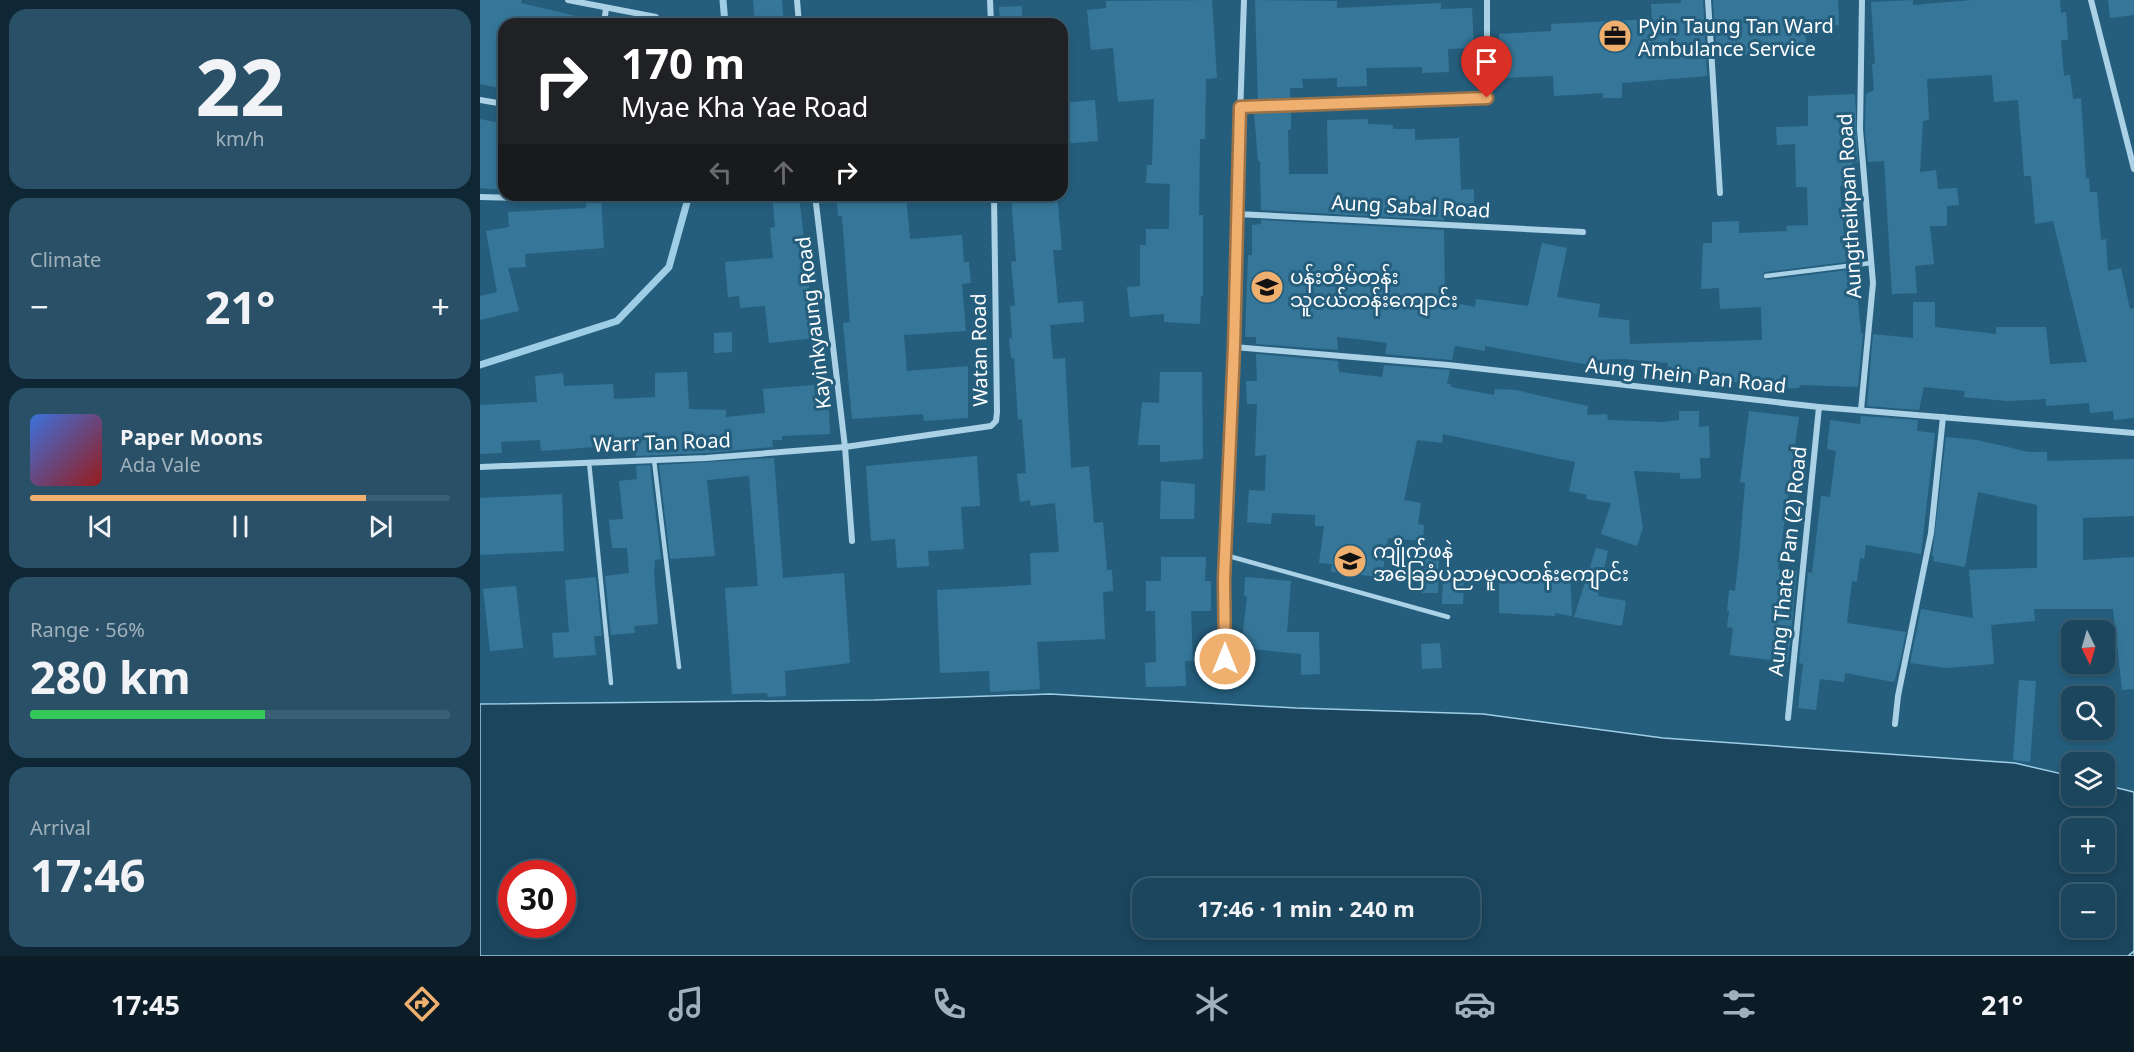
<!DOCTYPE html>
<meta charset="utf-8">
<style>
body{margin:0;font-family:"Noto Sans","Noto Sans Myanmar",sans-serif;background:#295067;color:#f1f3f6;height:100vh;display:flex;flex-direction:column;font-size:22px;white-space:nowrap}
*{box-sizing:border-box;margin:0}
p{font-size:20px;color:#a0b1bc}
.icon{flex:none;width:33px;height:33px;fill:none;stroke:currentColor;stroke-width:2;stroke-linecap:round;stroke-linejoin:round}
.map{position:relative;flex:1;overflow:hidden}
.panel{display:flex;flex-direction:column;gap:9px;padding:9px;background:#0f2634;width:480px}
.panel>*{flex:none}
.hud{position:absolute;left:18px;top:18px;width:570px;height:183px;border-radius:18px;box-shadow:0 3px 9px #0003,0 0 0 2px #3a5e73;background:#202124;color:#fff;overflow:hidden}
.needle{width:39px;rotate:175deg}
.fabs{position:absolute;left:1581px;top:620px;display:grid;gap:12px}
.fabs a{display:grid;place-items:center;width:54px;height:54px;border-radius:12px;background:#1c465e;box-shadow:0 3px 9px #0003,0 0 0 2px #3a5e73;font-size:30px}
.speed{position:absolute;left:18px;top:860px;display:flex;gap:12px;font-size:30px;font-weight:700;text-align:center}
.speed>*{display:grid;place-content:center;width:78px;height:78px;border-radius:50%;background:#1c465e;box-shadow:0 3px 9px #0003,0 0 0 2px #3a5e73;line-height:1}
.speed .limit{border:9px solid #d22;background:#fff;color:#111}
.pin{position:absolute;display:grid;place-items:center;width:51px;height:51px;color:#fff;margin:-62px -26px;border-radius:50% 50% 50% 0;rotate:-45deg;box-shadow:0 0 6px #0007}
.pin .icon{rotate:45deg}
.me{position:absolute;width:66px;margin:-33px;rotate:0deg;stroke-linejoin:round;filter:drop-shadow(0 0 4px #0008)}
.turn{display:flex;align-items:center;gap:21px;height:126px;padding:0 24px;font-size:27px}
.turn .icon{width:78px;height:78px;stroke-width:2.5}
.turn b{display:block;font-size:42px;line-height:51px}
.lanes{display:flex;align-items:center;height:57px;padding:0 24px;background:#0003;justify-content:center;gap:30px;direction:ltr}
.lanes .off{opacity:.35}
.big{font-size:45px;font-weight:700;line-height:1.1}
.panel .card{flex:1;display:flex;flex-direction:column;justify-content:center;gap:9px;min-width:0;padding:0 21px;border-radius:18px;background:#295067}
.panel .dial{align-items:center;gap:0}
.dial b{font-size:78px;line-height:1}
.song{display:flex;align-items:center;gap:18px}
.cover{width:72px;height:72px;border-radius:9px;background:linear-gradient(135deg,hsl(220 70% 55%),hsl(0 70% 35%))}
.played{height:6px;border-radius:3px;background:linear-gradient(90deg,#eeaf6f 80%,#3a5e73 80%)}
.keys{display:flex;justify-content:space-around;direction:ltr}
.heat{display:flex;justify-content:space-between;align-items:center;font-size:33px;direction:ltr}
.charge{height:9px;border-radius:4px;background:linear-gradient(90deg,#34c759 56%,#3a5e73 0)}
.trip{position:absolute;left:652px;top:878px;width:348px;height:60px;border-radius:18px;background:#1c465e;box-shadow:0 3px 9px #0003,0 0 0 2px #3a5e73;font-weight:700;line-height:60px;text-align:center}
.tab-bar{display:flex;height:96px;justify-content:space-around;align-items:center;background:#0b1c26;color:#a0b1bc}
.tab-bar .icon{width:42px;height:42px}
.tab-bar .selected{color:#eeaf6f}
.tab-bar b{font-size:27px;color:#f1f3f6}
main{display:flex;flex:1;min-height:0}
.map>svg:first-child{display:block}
</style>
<main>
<section class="panel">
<div class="card dial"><b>22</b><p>km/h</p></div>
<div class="card"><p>Climate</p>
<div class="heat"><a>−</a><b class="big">21°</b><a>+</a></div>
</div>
<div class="card">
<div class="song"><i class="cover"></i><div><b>Paper Moons</b><p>Ada Vale</p></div></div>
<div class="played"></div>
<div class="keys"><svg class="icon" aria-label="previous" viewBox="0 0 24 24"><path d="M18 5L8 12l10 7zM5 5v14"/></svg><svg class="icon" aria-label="pause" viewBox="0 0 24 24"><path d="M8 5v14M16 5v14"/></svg><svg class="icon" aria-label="next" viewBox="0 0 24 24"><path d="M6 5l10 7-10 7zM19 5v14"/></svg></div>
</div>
<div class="card"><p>Range · 56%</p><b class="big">280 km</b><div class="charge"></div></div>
<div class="card"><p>Arrival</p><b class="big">17:46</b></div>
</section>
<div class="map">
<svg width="1654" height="956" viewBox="0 0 1654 956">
<rect width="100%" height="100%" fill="#255e7d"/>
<path fill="#1a455d" stroke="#9ecee6" stroke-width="1.5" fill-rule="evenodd" d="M 570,694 L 816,708 L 1003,714 L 1183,738 L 1535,763 L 1591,776 L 1592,795 L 1624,795 L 1625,785 L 1654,792 L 1654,956 L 0,956 L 0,704 L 394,700 ZM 1592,828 L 1624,828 L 1624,861 L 1592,861 ZM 32,873 L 82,873 L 82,924 L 32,924 ZM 663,888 L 990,888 L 990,927 L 663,927 ZM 1592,894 L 1624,894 L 1624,927 L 1592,927 Z"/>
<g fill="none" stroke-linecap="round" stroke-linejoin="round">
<g stroke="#9ecee6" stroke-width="7">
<path d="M 243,0 L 245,24"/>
<path d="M 0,365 L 137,321 L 189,267 L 209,195"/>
</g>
<path stroke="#b5daed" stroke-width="1.5" stroke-dasharray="8 6" stroke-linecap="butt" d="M 1648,956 L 1654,951"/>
</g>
<g fill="#367799">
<path d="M 0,0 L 42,0 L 41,3 L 100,17 L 99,24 L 24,24 L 24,89 L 0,84 Z"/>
<path d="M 273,0 L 302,0 L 304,24 L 275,24 Z"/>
<path d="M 732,0 L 737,78 L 726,79 L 725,139 L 720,139 L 719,215 L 723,215 L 723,296 L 721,296 L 720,324 L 684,322 L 684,314 L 650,317 L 647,287 L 660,286 L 660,245 L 666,245 L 666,229 L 689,229 L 690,184 L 666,183 L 667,165 L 672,165 L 674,99 L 638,102 L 633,48 L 611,50 L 607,10 L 626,8 L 626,1 Z"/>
<path d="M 775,0 L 857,1 L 857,8 L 961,3 L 961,9 L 992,8 L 994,48 L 968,49 L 969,72 L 942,73 L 942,67 L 886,68 L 887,86 L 857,87 L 857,78 L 822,79 L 823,88 L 810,88 L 810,100 L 778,101 Z"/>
<path d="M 1201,0 L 1223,0 L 1227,76 L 1142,83 L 1142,98 L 1123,98 L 1123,93 L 1074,96 L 1073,76 L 1020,78 L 1019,34 L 1071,31 L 1071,24 L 1172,19 L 1171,4 L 1201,3 Z"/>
<path d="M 1233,0 L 1358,0 L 1359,25 L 1325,26 L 1326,47 L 1282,49 L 1282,54 L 1237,56 Z"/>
<path d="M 1433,0 L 1433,5 L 1493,0 L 1580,0 L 1581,13 L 1586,12 L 1588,40 L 1581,40 L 1584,76 L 1590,75 L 1593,99 L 1601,98 L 1606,178 L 1609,178 L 1610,192 L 1617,192 L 1621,240 L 1626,239 L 1628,271 L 1641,268 L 1650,309 L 1654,308 L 1654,418 L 1634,420 L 1633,411 L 1610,413 L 1609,403 L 1566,406 L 1566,399 L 1528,401 L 1484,397 L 1485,391 L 1444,387 L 1439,410 L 1387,406 L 1393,334 L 1433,338 L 1433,302 L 1455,302 L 1455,327 L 1516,334 L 1516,327 L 1566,327 L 1570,364 L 1607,362 L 1573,221 L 1555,224 L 1551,176 L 1544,176 L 1538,100 L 1514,102 L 1512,75 L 1447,79 L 1449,120 L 1443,121 L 1440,172 L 1456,170 L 1458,189 L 1477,188 L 1479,205 L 1467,206 L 1467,226 L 1450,226 L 1454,264 L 1435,266 L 1437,293 L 1412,294 L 1404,161 L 1388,162 L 1385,129 L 1386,94 L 1394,90 L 1392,64 L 1395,64 L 1391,2 Z"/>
<path d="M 1628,0 L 1654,0 L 1654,15 L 1630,18 Z"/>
<path d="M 542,6 L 542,24 L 520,24 L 519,7 Z"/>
<path d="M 1375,94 L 1378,162 L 1372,163 L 1373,167 L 1367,167 L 1368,185 L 1360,186 L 1366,262 L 1285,272 L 1282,276 L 1287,280 L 1375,269 L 1381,333 L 1383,333 L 1378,387 L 1320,385 L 1319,388 L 1259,390 L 1260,382 L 1242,383 L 1242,377 L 1219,377 L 1219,374 L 1187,371 L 1188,363 L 1143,359 L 1110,360 L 1109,365 L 1005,346 L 1005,351 L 975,346 L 972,360 L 905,354 L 907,343 L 877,339 L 857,337 L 858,350 L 776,344 L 776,337 L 765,337 L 768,255 L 772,255 L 772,225 L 781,224 L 781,220 L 964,230 L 965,301 L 995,307 L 996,299 L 1048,306 L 1062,243 L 1087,248 L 1077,297 L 1120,304 L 1118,317 L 1149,320 L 1150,344 L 1282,340 L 1281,307 L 1240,309 L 1239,288 L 1221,289 L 1223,243 L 1232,243 L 1232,222 L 1259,221 L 1259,233 L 1307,231 L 1306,226 L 1328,225 L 1327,187 L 1316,187 L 1315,144 L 1297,145 L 1296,127 L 1328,126 L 1328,96 Z"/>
<path d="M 615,100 L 618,141 L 582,144 L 582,103 Z"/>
<path d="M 811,110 L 811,130 L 808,130 L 809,174 L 848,174 L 847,120 L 888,119 L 888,124 L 913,125 L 913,129 L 935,129 L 935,140 L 979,138 L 981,190 L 994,189 L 994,217 L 964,217 L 964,220 L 781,210 L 780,161 L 778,161 L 774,112 Z"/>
<path d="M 0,119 L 24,124 L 24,190 L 0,188 Z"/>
<path d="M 107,195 L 121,195 L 124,248 L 45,254 L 46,267 L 28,268 L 39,311 L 0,320 L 0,296 L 17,292 L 6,231 L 29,227 L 28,212 L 106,208 Z"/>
<path d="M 292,195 L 319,195 L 335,338 L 289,343 L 285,306 L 260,308 L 259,296 L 248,297 L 245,262 L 293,258 L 290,228 L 295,227 Z"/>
<path d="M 356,195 L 426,195 L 430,239 L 482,235 L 484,262 L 489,262 L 491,283 L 482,284 L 486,331 L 424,335 L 427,371 L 488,366 L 488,418 L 444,421 L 443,414 L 372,419 L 363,323 L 370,322 L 362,216 L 358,216 Z"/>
<path d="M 531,195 L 577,195 L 582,250 L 573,250 L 578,303 L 603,301 L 604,322 L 570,325 L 573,359 L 585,358 L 591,468 L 609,466 L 614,523 L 623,522 L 627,570 L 632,570 L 633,591 L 623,592 L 625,639 L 557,642 L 560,689 L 510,692 L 509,671 L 460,673 L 457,590 L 551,585 L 550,553 L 579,552 L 575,503 L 551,506 L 550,500 L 540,502 L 537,474 L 546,473 L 542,419 L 538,420 L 534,358 L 531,358 L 529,339 L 532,338 L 530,306 L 535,306 L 531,262 L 536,261 Z"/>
<path d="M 252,332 L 252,352 L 234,353 L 234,333 Z"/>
<path d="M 776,354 L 858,361 L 859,372 L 902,377 L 904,365 L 970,370 L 967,384 L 971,384 L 971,387 L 1014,395 L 1015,389 L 1036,390 L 1070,398 L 1108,406 L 1107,415 L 1127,414 L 1128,420 L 1182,422 L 1199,420 L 1199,411 L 1219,411 L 1219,427 L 1229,426 L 1230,458 L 1220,458 L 1221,478 L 1200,479 L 1200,473 L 1154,471 L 1163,528 L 1157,546 L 1121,534 L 1131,503 L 1106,499 L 1107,495 L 1089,491 L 1095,462 L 963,434 L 962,443 L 937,440 L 924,500 L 941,503 L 938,524 L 944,525 L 943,541 L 908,538 L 902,577 L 851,572 L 852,564 L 839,563 L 844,526 L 835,526 L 835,515 L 792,513 L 791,524 L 767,522 L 769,490 L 785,491 L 786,455 L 775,456 L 777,404 L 767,404 L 766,381 L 777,381 Z"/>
<path d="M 207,372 L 209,409 L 246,410 L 246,417 L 285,413 L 283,389 L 334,385 L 336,410 L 349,409 L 350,434 L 302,436 L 302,440 L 292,440 L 293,447 L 226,453 L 156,456 L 155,444 L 61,451 L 60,440 L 21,442 L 22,453 L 0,454 L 0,405 L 57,402 L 55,376 L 83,373 L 84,386 L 133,384 L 134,399 L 175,397 L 175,373 Z"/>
<path d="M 680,372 L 722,372 L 723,459 L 680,462 L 680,445 L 658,445 L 662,402 L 679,403 Z"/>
<path d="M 1269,411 L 1319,417 L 1298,569 L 1317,571 L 1308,662 L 1250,655 L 1253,628 L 1247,627 L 1249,611 L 1247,611 L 1249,590 L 1255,591 L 1259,556 L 1265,483 L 1260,482 Z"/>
<path d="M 1381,416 L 1438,420 L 1437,431 L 1455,433 L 1441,554 L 1386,545 L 1384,559 L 1380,558 L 1377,582 L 1372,581 L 1367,623 L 1426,632 L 1420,662 L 1414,682 L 1365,673 L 1364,682 L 1340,679 L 1336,710 L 1318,708 L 1323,664 L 1319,663 L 1328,572 L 1332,573 L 1341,496 L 1350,497 L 1356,451 L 1347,449 L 1350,420 L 1380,424 Z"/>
<path d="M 1466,437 L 1497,440 L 1549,452 L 1567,452 L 1567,461 L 1654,459 L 1654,516 L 1603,518 L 1603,560 L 1654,557 L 1654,689 L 1642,690 L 1633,609 L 1554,609 L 1555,621 L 1511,625 L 1514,664 L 1466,668 L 1430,663 L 1441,609 L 1493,618 L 1489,570 L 1557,568 L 1557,505 L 1498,492 L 1485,567 L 1453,561 L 1454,556 L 1452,556 Z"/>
<path d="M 497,456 L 500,506 L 481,507 L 484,549 L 448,551 L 449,566 L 417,568 L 415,539 L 391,541 L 386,466 Z"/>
<path d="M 294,458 L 303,578 L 364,573 L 370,663 L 305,671 L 306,696 L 288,697 L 287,693 L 252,694 L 245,588 L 278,586 L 269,476 L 227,480 L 235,556 L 190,559 L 179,465 Z"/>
<path d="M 170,465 L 181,559 L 175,560 L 174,573 L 178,624 L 154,626 L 155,633 L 131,635 L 125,576 L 149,573 L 147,548 L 132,548 L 129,520 L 143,519 L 139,481 L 157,479 L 156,466 Z"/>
<path d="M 681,481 L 715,484 L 714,519 L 680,519 Z"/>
<path d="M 82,494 L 84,551 L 0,555 L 0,498 Z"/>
<path d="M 1116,548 L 1128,551 L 1118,596 L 1146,601 L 1142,626 L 1094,617 Z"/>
<path d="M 942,555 L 959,555 L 958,593 L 941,593 Z"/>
<path d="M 681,557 L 726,557 L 725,581 L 731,581 L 731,611 L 711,611 L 713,661 L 705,661 L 706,686 L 666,687 L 665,663 L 676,662 L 675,611 L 666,611 L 666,581 L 681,581 Z"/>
<path d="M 1062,569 L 1090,572 L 1092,616 L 1075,613 L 1075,616 L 1019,613 L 1019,582 L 1061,582 Z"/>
<path d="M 116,577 L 122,636 L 114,636 L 116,655 L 74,658 L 72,633 L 89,632 L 85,580 Z"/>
<path d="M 765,577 L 811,581 L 807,632 L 839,632 L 840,674 L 821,675 L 821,654 L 761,648 L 767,597 L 764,596 Z"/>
<path d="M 963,579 L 984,579 L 983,604 L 962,604 Z"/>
<path d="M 36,586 L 43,648 L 10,651 L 3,589 Z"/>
<path d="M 960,643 L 962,668 L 942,669 L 941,644 Z"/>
<path d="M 1539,680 L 1556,681 L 1550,762 L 1533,760 Z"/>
</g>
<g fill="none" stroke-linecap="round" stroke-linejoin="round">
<g stroke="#aad1e5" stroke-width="4.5">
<path d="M 1286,276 L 1391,263"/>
<path d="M 174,460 L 199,667"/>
<path d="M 109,462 L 131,683"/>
<path d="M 745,555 L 968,617"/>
</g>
<g stroke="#aad1e5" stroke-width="6">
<path d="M 88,0 L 176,17"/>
<path d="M 317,0 L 319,24"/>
<path d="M 510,0 L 511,24"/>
<path d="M 1228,0 L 1240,193"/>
<path d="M 1611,0 L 1654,169"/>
<path d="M 124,24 L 126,8"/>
<path d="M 0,100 L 24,104"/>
<path d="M 760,107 L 1007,98 L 1007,0"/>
<path d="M 335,195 L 365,447 L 372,541"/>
<path d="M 0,197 L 88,199 L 99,195"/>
<path d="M 757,214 L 1103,232"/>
<path d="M 754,347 L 968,365 L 1339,407 L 1654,433"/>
<path d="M 1381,410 L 1393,283 L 1380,129 L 1382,0"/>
<path d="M 0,467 L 226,458 L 365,447 L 511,426 L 516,421 L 517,412 L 514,195"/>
<path d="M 745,659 L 744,579 L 764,0"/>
<path d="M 1308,718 L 1339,407"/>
<path d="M 1415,724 L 1418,696 L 1451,533 L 1463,417"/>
</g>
</g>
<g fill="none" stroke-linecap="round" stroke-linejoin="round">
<g stroke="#9b7248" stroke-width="15">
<path id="route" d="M 745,659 L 744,579 L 754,347 L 760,107 L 1007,98"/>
</g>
<use href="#route" stroke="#eeaf6f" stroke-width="10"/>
</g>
<defs>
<g id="office-disc" transform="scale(1.725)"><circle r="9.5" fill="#eeaf6f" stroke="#255e7d"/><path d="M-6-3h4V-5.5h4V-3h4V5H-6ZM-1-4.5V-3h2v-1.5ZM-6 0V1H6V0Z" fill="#111"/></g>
<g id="school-disc" transform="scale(1.725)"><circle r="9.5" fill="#eeaf6f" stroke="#255e7d"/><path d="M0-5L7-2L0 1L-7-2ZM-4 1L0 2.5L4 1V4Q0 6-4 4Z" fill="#111"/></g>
</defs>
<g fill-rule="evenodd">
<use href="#office-disc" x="1135" y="36"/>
<use href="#school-disc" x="787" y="287"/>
<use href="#school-disc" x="870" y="561"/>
</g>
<g text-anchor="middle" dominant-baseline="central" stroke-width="6" stroke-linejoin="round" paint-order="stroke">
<g font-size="20" fill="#fff" stroke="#255e7d" text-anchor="start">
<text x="1158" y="25">Pyin Taung Tan Ward<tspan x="1158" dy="23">Ambulance Service</tspan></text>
<text x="810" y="276">ပန်းတိမ်တန်း<tspan x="810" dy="23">သူငယ်တန်းကျောင်း</tspan></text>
<text x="893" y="550">ကျိုက်ဖနဲ<tspan x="893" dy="23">အခြေခံပညာမူလတန်းကျောင်း</tspan></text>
</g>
<g font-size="20" fill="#fff" stroke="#255e7d">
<text transform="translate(931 206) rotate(3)">Aung Sabal Road</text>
<text transform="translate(1369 206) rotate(-93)">Aungtheikpan Road</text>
<text transform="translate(333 323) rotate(-97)">Kayinkyaung Road</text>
<text transform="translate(499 350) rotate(-91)">Watan Road</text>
<text transform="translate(1206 375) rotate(6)">Aung Thein Pan Road</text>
<text transform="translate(182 442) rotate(-2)">Warr Tan Road</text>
<text transform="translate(1307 561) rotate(-84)">Aung Thate Pan (2) Road</text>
</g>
</g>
</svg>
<div class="fabs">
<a><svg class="needle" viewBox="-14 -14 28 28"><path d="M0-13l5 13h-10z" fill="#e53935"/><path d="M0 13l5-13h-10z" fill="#a0b1bc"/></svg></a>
<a><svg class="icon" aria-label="search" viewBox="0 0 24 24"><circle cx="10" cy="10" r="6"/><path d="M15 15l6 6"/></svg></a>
<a><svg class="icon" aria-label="layers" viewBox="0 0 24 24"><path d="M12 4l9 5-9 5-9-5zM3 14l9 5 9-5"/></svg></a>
<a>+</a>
<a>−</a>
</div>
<div class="speed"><div class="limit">30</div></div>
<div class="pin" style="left:1007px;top:98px;background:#d93025"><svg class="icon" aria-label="arrive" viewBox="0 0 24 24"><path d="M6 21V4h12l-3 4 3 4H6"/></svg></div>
<svg class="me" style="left:745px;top:659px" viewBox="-20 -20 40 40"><circle r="17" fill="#eeaf6f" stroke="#fff" stroke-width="3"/><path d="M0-11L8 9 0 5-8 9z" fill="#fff"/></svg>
<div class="trip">17:46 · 1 min · 240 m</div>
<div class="hud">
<div class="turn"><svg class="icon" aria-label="right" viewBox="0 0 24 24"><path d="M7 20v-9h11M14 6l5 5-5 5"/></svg><div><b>170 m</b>Myae Kha Yae Road</div></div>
<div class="lanes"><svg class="icon off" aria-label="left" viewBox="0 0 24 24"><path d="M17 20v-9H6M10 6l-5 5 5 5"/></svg><svg class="icon off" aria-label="ahead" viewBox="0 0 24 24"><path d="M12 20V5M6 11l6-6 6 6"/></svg><svg class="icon" aria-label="right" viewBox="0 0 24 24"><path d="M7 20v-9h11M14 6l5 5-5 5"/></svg></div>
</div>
</div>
</main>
<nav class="tab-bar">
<b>17:45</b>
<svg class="icon selected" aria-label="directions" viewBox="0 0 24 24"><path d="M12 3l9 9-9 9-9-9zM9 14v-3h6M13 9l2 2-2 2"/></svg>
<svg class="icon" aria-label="music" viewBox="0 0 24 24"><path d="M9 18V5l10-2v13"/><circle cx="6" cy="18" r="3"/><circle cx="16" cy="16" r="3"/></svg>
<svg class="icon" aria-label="phone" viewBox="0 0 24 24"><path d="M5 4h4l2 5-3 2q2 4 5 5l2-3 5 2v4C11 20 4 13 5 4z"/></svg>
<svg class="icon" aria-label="climate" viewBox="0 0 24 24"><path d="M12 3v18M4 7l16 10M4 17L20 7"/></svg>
<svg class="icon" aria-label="car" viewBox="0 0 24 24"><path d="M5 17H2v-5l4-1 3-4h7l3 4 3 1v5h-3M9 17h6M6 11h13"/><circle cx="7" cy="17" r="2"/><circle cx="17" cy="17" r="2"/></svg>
<svg class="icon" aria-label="filters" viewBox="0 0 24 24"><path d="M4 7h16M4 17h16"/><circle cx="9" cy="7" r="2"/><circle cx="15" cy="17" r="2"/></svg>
<b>21°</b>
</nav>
